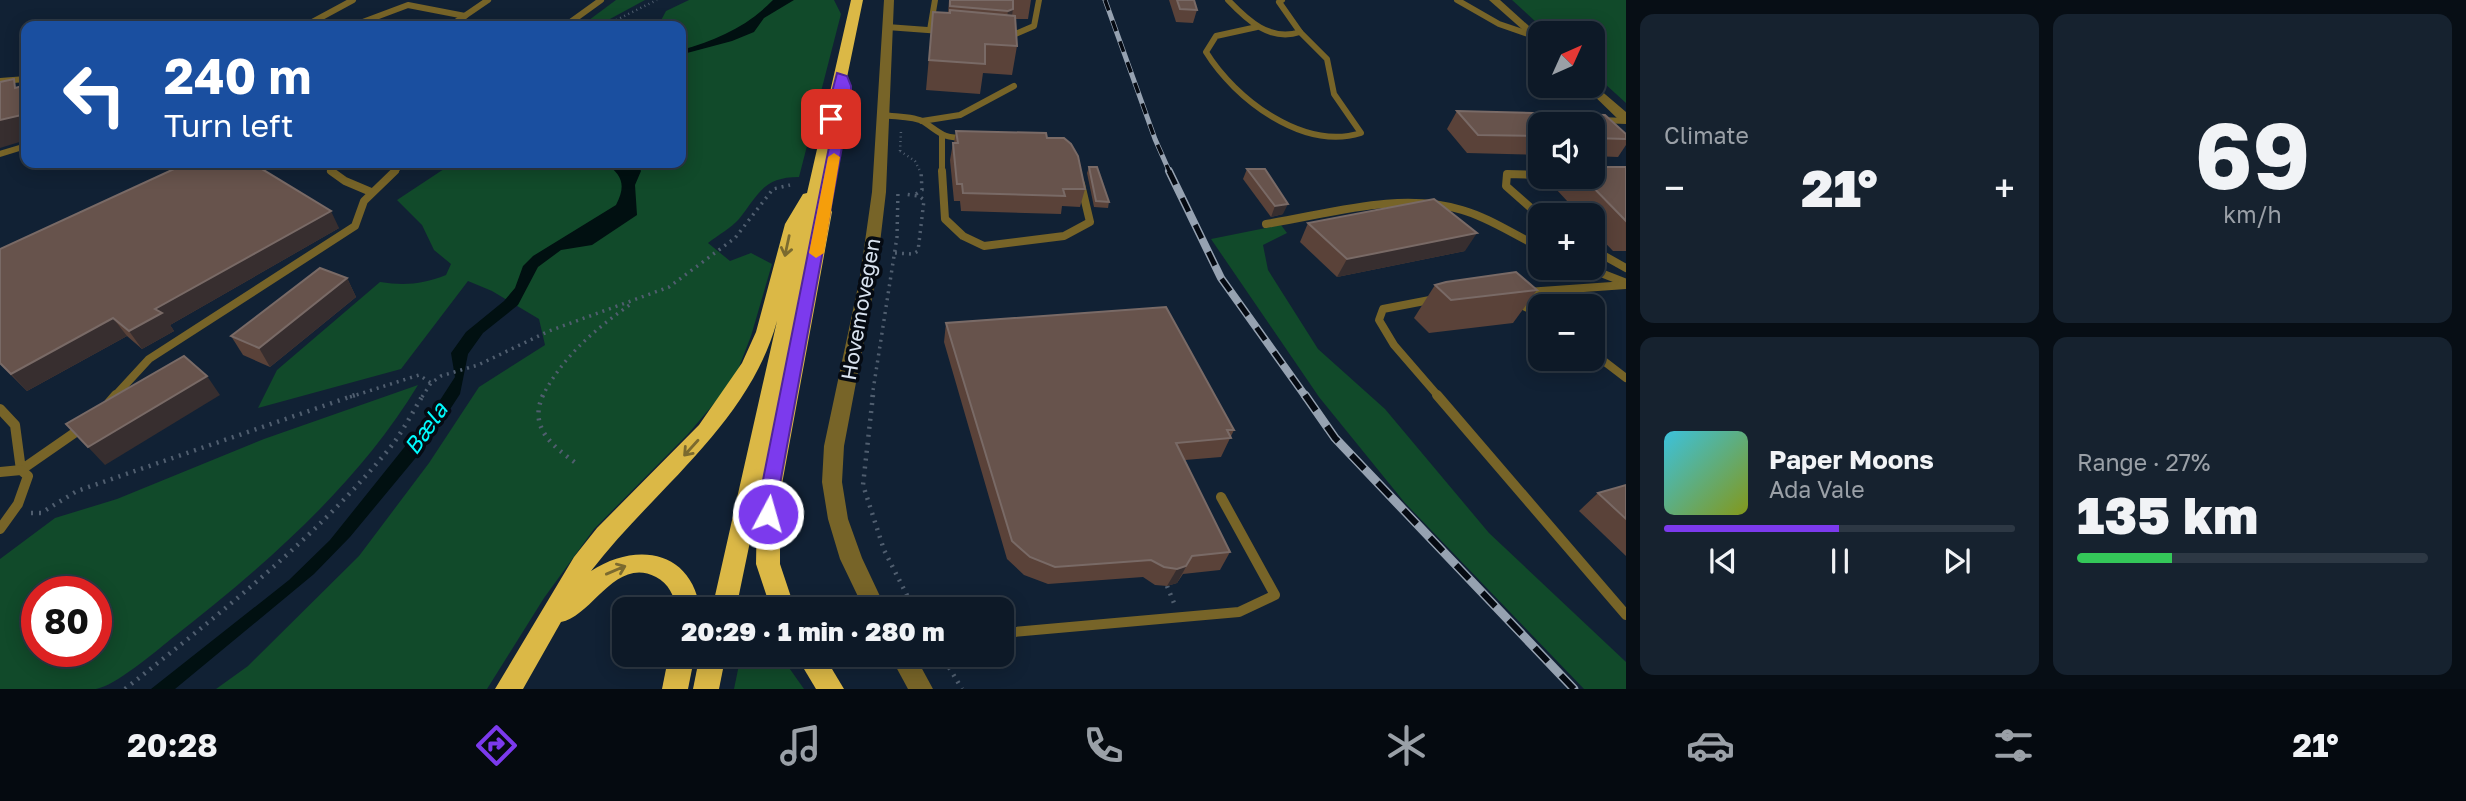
<!DOCTYPE html>
<meta charset="utf-8">
<style>
body{margin:0;font-family:"Golos Text",sans-serif;background:#16222f;color:#f1f3f6;height:100vh;display:flex;flex-direction:column;font-size:26px;white-space:nowrap}
*{box-sizing:border-box;margin:0}
p{font-size:23px;color:#9aa0a7}
.icon{flex:none;width:38px;height:38px;fill:none;stroke:currentColor;stroke-width:2;stroke-linecap:round;stroke-linejoin:round}
.map{position:relative;flex:1;overflow:hidden}
.drawer{display:flex;flex-direction:column;gap:14px;padding:14px;background:#070e15;width:840px}
.drawer>*{flex:none}
.hud{position:absolute;left:21px;top:21px;width:665px;height:147px;border-radius:14px;box-shadow:0 4px 18px #0003,0 0 0 2px #2d3844;background:#1a4fa0;color:#fff;overflow:hidden}
.needle{width:46px;rotate:45deg}
.controls{position:absolute;left:1528px;top:21px;display:grid;gap:14px}
.controls a{display:grid;place-items:center;width:77px;height:77px;border-radius:14px;background:#0d1927;box-shadow:0 4px 18px #0003,0 0 0 2px #2d3844;font-size:35px}
.speed{position:absolute;left:21px;top:576px;display:flex;gap:14px;font-size:35px;font-weight:700;text-align:center}
.speed>*{display:grid;place-content:center;width:91px;height:91px;border-radius:50%;background:#0d1927;box-shadow:0 4px 18px #0003,0 0 0 2px #2d3844;line-height:1}
.speed .limit{border:10px solid #d22;background:#fff;color:#111}
.pin{position:absolute;display:grid;place-items:center;width:60px;height:60px;color:#fff;margin:-30px;border-radius:14px;box-shadow:0 4px 10px #0006}
.me{position:absolute;width:77px;margin:-38px;rotate:6deg;stroke-linejoin:round;filter:drop-shadow(0 0 5px #0008)}
.turn{display:flex;align-items:center;gap:24px;height:147px;padding:0 28px;font-size:32px}
.turn .icon{width:91px;height:91px;stroke-width:2.5}
.turn b{display:block;font-size:49px;line-height:60px}
.big{font-size:52px;font-weight:800;line-height:1.1}
.drawer .widget{flex:1;display:flex;flex-direction:column;justify-content:center;gap:10px;min-width:0;padding:0 24px;border-radius:14px;background:#16222f}
.drawer .dial{align-items:center;gap:0}
.dial b{font-size:91px;line-height:1}
.song{display:flex;align-items:center;gap:21px}
.cover{width:84px;height:84px;border-radius:10px;background:linear-gradient(135deg,hsl(190 70% 55%),hsl(70 70% 35%))}
.played{height:7px;border-radius:4px;background:linear-gradient(90deg,#7c3aed 50%,#2d3844 50%)}
.keys{display:flex;justify-content:space-around;direction:ltr}
.heat{display:flex;justify-content:space-between;align-items:center;font-size:38px;direction:ltr}
.charge{height:10px;border-radius:5px;background:linear-gradient(90deg,#34c759 27%,#2d3844 0)}
.drawer .tiles{flex:1;display:grid;gap:14px;grid-template-columns:repeat(2,1fr)}
.trip{position:absolute;left:612px;top:597px;width:402px;height:70px;border-radius:14px;background:#0d1927;box-shadow:0 4px 18px #0003,0 0 0 2px #2d3844;font-weight:800;line-height:70px;text-align:center}
.dock{display:flex;height:112px;justify-content:space-around;align-items:center;background:#050a10;color:#9aa0a7}
.dock .icon{width:49px;height:49px}
.dock .on{color:#7c3aed}
.dock b{font-size:32px;color:#f1f3f6}
main{display:flex;flex:1;min-height:0}
.map>svg:first-child{display:block}
</style>
<main>
<div class="map">
<svg width="1626" height="689" viewBox="0 0 1626 689">
<rect width="100%" height="100%" fill="#112134"/>
<g fill="#114a2a" fill-rule="evenodd">
<path d="M 616,0 L 645,0 L 597,26 L 581,26 Z"/>
<path d="M 689,0 L 834,0 L 841,14 L 799,177 C 763,177 759,194 739,219 C 731,228 718,235 708,243 L 730,261 L 751,253 L 772,264 L 751,336 L 734,380 L 688,434 L 594,529 L 544,598 L 487,689 L 216,689 L 248,666 L 359,556 L 429,463 L 479,387 L 545,345 L 539,319 L 492,291 L 468,281 L 401,369 L 258,408 L 277,370 L 380,282 C 405,286 423,284 446,275 L 451,264 L 434,250 L 422,225 L 397,200 L 453,163 L 468,168 L 480,163 L 681,163 L 681,26 L 658,26 L 666,11 Z"/>
<path d="M 1512,0 L 1626,0 L 1626,103 L 1593,73 L 1592,33 L 1548,33 Z"/>
<path d="M 1281,225 L 1287,233 L 1263,245 L 1268,270 L 1318,349 L 1385,409 L 1489,533 L 1626,662 L 1626,689 L 1584,689 L 1405,503 L 1319,397 L 1211,239 Z"/>
<path d="M 418,385 C 356,487 264,566 171,639 C 155,652 115,686 96,689 C 72,689 26,689 0,689 L 0,559 L 55,518 L 117,499 L 264,439 ZM 37,592 L 96,592 L 96,651 L 37,651 Z"/>
<path d="M 741,655 L 780,655 L 804,689 L 734,689 Z"/>
</g>
<g fill="#011011">
<path d="M 773,0 L 794,0 L 764,18 L 754,32 L 732,41 L 687,53 L 681,60 L 681,71 L 681,50 C 716,40 747,27 773,0 Z"/>
<path d="M 605,163 L 638,165 L 641,171 L 635,185 L 637,215 L 592,245 L 561,250 L 538,267 L 518,305 L 483,333 L 468,354 L 460,394 L 428,443 L 350,537 L 314,574 L 175,689 L 151,689 L 289,580 L 330,540 L 431,414 L 455,377 L 451,353 L 466,332 L 504,301 L 515,288 L 523,266 L 533,256 L 616,205 C 626,186 623,175 605,163 Z"/>
</g>
<g fill="none" stroke-linecap="round" stroke-linejoin="round">
<g stroke="#505e6f" stroke-width="2.5" stroke-dasharray="1 3.5" stroke-linecap="butt">
<path d="M 604,26 L 657,0"/>
<path d="M 900,151 L 901,131"/>
<path d="M 900,151 L 915,161 L 921,173"/>
</g>
<g stroke="#505e6f" stroke-width="3.5" stroke-dasharray="2 5" stroke-linecap="butt">
<path d="M 916,194 L 922,190 L 921,171"/>
<path d="M 895,253 L 913,254 L 918,251 L 924,200 L 919,196 L 904,194"/>
<path d="M 350,397 L 419,375 L 431,383"/>
<path d="M 422,397 L 431,383 L 441,376 L 478,365 L 549,331 L 669,287 L 735,238 L 773,189 L 790,185"/>
<path d="M 542,397 C 563,356 594,330 631,304"/>
<path d="M 872,397 L 897,237 L 898,190"/>
</g>
<g stroke="#505e6f" stroke-width="4.5" stroke-dasharray="2 6" stroke-linecap="butt">
<path d="M 543,395 C 528,428 553,446 577,464"/>
<path d="M 873,395 L 863,485 L 884,550 L 914,609"/>
<path d="M 31,513 L 41,513 L 77,491 L 355,395"/>
<path d="M 1167,586 L 1174,603"/>
<path d="M 941,654 L 962,689"/>
<path d="M 125,689 C 217,616 314,540 389,449 C 402,433 412,413 423,395"/>
</g>
<g stroke="#776428" stroke-width="6">
<path d="M 1228,0 C 1247,20 1270,42 1300,32 L 1279,2 L 1282,0"/>
<path d="M 1457,0 L 1499,24 L 1534,36"/>
<path d="M 360,23 L 408,5 L 465,16"/>
<path d="M 305,26 L 353,0"/>
<path d="M 450,26 L 488,0"/>
<path d="M 565,26 L 601,0"/>
<path d="M 887,27 L 941,31"/>
<path d="M 1257,27 L 1216,36 L 1206,52 C 1235,99 1303,151 1361,133 L 1334,94 L 1327,59 L 1300,32"/>
<path d="M 930,30 L 935,0"/>
<path d="M 1006,38 L 1034,26 L 1039,0"/>
<path d="M 0,81 L 26,79"/>
<path d="M 883,115 C 895,117 914,116 924,122 C 942,134 942,138 966,138"/>
<path d="M 1600,120 L 1626,121"/>
<path d="M 922,121 L 960,115 L 1014,86"/>
<path d="M 0,154 L 26,146"/>
<path d="M 325,163 L 333,173"/>
<path d="M 393,173 L 403,163"/>
<path d="M 942,173 L 942,136"/>
</g>
<g stroke="#776428" stroke-width="8">
<path d="M 331,171 L 345,181 L 371,192"/>
<path d="M 942,171 L 945,219 L 963,236 L 984,246 L 1064,236 L 1090,222 L 1081,184"/>
<path d="M 1540,175 L 1507,174 L 1506,186 L 1540,216"/>
<path d="M 1266,224 C 1329,214 1399,191 1462,210 C 1490,218 1514,235 1540,247"/>
<path d="M 1592,249 L 1626,268"/>
<path d="M 1588,268 L 1624,282"/>
<path d="M 1527,292 L 1626,285"/>
<path d="M 1435,299 L 1383,309 L 1379,320 L 1394,345 L 1439,397"/>
<path d="M 1517,303 L 1540,314"/>
<path d="M 1592,352 L 1626,378"/>
<path d="M 114,397 L 149,359 L 355,226 L 364,201 L 395,171"/>
</g>
<g stroke="#776428" stroke-width="10">
<path d="M 1437,395 L 1626,615"/>
<path d="M 109,403 L 116,395"/>
<path d="M 0,409 L 15,425 L 21,470 L 83,427"/>
<path d="M 0,472 L 21,470 L 28,476 L 18,504 L 0,529"/>
<path d="M 1003,633 L 1239,612 L 1275,595 L 1221,497"/>
<path d="M 909,665 L 925,654"/>
</g>
<g fill="#776428" fill-rule="evenodd">
<path d="M 884,0 L 894,0 L 886,192 L 876,277 L 844,446 L 842,482 L 848,519 L 862,558 L 886,609 L 864,609 L 840,559 L 828,519 L 822,482 L 824,446 L 860,277 L 872,192 Z"/>
<path d="M 1489,0 L 1500,0 L 1540,36 L 1540,45 Z"/>
<path d="M 1592,83 L 1626,112 L 1626,123 L 1621,122 L 1584,86 L 1592,86 Z"/>
<path d="M 889,654 L 914,654 L 933,689 L 908,689 Z"/>
</g>
<g fill="#dbb846" fill-rule="evenodd">
<path d="M 851,0 L 863,0 L 820,208 L 830,208 L 832,212 L 780,495 L 780,564 L 795,609 L 771,609 L 756,564 L 757,508 L 736,609 L 712,609 L 777,321 C 749,424 653,490 591,571 C 635,542 691,549 700,609 L 676,609 C 674,595 669,584 656,577 C 615,556 592,617 561,622 L 523,689 L 495,689 L 574,557 L 597,528 L 699,425 L 742,363 L 756,332 L 785,224 L 803,194 L 807,193 Z"/>
<path d="M 669,654 L 695,654 L 688,689 L 662,689 Z"/>
<path d="M 700,654 L 726,654 L 719,689 L 693,689 Z"/>
<path d="M 795,654 L 823,654 L 844,689 L 816,689 Z"/>
</g>
<g stroke="#96a2b1" stroke-width="5">
<path id="rail-far2" d="M 1105,0 L 1155,139 L 1170,173"/>
</g>
<g stroke="#96a2b1" stroke-width="8">
<path id="rail-far1" d="M 1169,171 L 1221,278 L 1306,397"/>
</g>
<g stroke="#96a2b1" stroke-width="9">
<path id="rail" d="M 1305,395 L 1335,438 L 1574,689"/>
</g>
<use href="#rail-far2" stroke="#050a12" stroke-width="3.5" stroke-dasharray="11" stroke-linecap="butt"/>
<use href="#rail-far1" stroke="#050a12" stroke-width="5" stroke-dasharray="15" stroke-linecap="butt"/>
<use href="#rail" stroke="#050a12" stroke-width="6" stroke-dasharray="19" stroke-linecap="butt"/>
</g>
<g fill="#5a4239">
<path d="M 949,0 L 1031,0 L 1028,19 L 1015,19 L 1017,46 L 1012,75 L 983,73 L 980,94 L 926,90 L 933,12 L 948,13 Z"/>
<path d="M 1169,0 L 1194,0 L 1197,10 L 1193,23 L 1176,22 Z"/>
<path d="M 1457,111 L 1605,115 L 1626,134 L 1626,145 L 1618,157 L 1592,156 L 1592,124 L 1540,124 L 1540,155 L 1467,153 L 1447,129 Z"/>
<path d="M 956,131 L 1047,138 L 1085,189 L 1080,207 L 1062,206 L 1061,214 L 961,211 L 960,201 L 954,201 L 950,160 L 953,143 L 954,143 Z"/>
<path d="M 1089,167 L 1109,202 L 1108,208 L 1094,207 L 1087,173 Z"/>
<path d="M 1626,167 L 1626,251 L 1613,251 L 1592,229 L 1592,215 L 1580,215 L 1556,189 L 1565,177 L 1592,177 Z"/>
<path d="M 235,169 L 339,228 L 170,325 L 174,331 L 142,349 L 127,336 L 27,391 L 0,364 L 0,249 Z"/>
<path d="M 1247,169 L 1283,214 L 1271,217 L 1243,179 Z"/>
<path d="M 1308,223 L 1465,251 L 1337,277 L 1300,242 Z"/>
<path d="M 347,278 L 356,297 L 270,367 L 243,355 L 231,336 Z"/>
<path d="M 1435,285 L 1537,290 L 1513,323 L 1429,333 L 1414,318 Z"/>
<path d="M 946,323 L 1234,430 L 1221,457 L 1185,460 L 1230,552 L 1220,570 L 1183,574 L 1177,583 L 1167,586 L 1155,585 L 1143,577 L 1048,584 L 1024,575 L 1007,559 L 944,342 Z"/>
<path d="M 1626,485 L 1626,556 L 1579,511 L 1598,493 Z"/>
</g>
<g fill="#372e2f">
<path d="M 1013,9 L 1010,30 L 1005,32 L 1008,11 Z"/>
<path d="M 26,114 L 26,140 L 0,148 L 0,120 Z"/>
<path d="M 1288,204 L 1283,214 L 1271,217 L 1275,206 Z"/>
<path d="M 331,211 L 339,228 L 170,325 L 174,331 L 142,349 L 129,331 L 155,309 Z"/>
<path d="M 1477,233 L 1465,251 L 1337,277 L 1347,259 Z"/>
<path d="M 347,278 L 356,297 L 270,367 L 259,348 Z"/>
<path d="M 113,318 L 127,336 L 27,391 L 11,374 Z"/>
<path d="M 207,376 L 220,395 L 105,465 L 88,447 Z"/>
<path d="M 1192,556 L 1177,583 L 1167,586 L 1177,569 Z"/>
</g>
<g fill="#67534c" stroke="#796a66" stroke-width="2">
<path d="M 950,0 L 1013,0 L 1013,9 L 1008,11 L 950,6 Z"/>
<path d="M 1177,0 L 1194,0 L 1197,10 L 1180,9 Z"/>
<path d="M 950,10 L 1015,16 L 1017,46 L 985,44 L 985,64 L 929,60 L 933,12 L 950,13 Z"/>
<path d="M 14,79 L 15,88 L 26,85 L 26,114 L 0,120 L 0,82 Z"/>
<path d="M 1457,111 L 1605,115 L 1626,134 L 1626,139 L 1592,138 L 1592,124 L 1540,124 L 1540,136 L 1478,135 Z"/>
<path d="M 956,131 L 1046,133 L 1047,138 L 1064,138 L 1071,144 L 1078,156 L 1085,189 L 1063,189 L 1065,196 L 963,193 L 962,184 L 957,184 L 953,143 L 958,143 Z"/>
<path d="M 187,163 L 224,163 L 235,169 L 249,163 L 252,163 L 331,211 L 155,309 L 162,313 L 129,331 L 113,318 L 11,374 L 0,363 L 0,249 Z"/>
<path d="M 1089,167 L 1097,167 L 1109,202 L 1096,201 Z"/>
<path d="M 1592,167 L 1626,167 L 1626,221 L 1583,177 L 1592,177 Z"/>
<path d="M 1247,169 L 1265,169 L 1288,204 L 1275,206 Z"/>
<path d="M 1434,199 L 1477,233 L 1347,259 L 1308,223 Z"/>
<path d="M 320,268 L 347,278 L 259,348 L 231,336 Z"/>
<path d="M 1516,272 L 1537,290 L 1451,300 L 1435,285 L 1446,282 Z"/>
<path d="M 1166,307 L 1234,430 L 1227,430 L 1231,438 L 1176,443 L 1230,552 L 1192,556 L 1186,566 L 1177,569 L 1164,567 L 1151,560 L 1055,567 L 1030,557 L 1012,541 L 946,323 Z"/>
<path d="M 184,356 L 207,376 L 88,447 L 66,424 Z"/>
<path d="M 1626,485 L 1626,519 L 1598,493 Z"/>
</g>
<defs><path id="oneway-shaft" d="M-6 0H5M1.5-3L5.5 0L1.5 3" fill="none" stroke-width="1.6" stroke-linecap="round" stroke-linejoin="round" transform="scale(1.75)"/></defs>
<g stroke="#7b6a2f">
<use href="#oneway-shaft" transform="translate(787 246) rotate(102)"/>
<use href="#oneway-shaft" transform="translate(691 448) rotate(132)"/>
<use href="#oneway-shaft" transform="translate(616 570) rotate(-23)"/>
</g>
<path fill="#7c3aed" stroke="#51269a" stroke-width="2" d="M 837,73 L 847,76 L 851,86 L 851,98 L 778,495 L 775,520 L 768,522 L 761,520 L 759,514 L 760,495 L 834,122 L 825,119 Z"/>
<path fill="#f59e0b" d="M 834,153 L 840,157 L 824,253 L 816,258 L 809,253 L 828,157 Z"/>
<g text-anchor="middle" dominant-baseline="central" stroke-width="7" stroke-linejoin="round" paint-order="stroke">
<g font-size="21" fill="#d9e3f0" stroke="#050a12">
<text transform="translate(860 309) rotate(-80)">Hovemovegen</text>
</g>
<g font-size="23" font-style="italic" fill="#01fcfe" stroke="#050a12">
<text transform="translate(425 428) rotate(-55)">Bæla</text>
</g>
</g>
</svg>
<div class="controls">
<a><svg class="needle" viewBox="-14 -14 28 28"><path d="M0-13l5 13h-10z" fill="#e53935"/><path d="M0 13l5-13h-10z" fill="#9aa0a7"/></svg></a>
<a><svg class="icon" aria-label="sound" viewBox="0 0 24 24"><path d="M4 9h4l5-4v14l-5-4H4zM17 9q2 3 0 6"/></svg></a>
<a>+</a>
<a>−</a>
</div>
<div class="speed"><div class="limit">80</div></div>
<div class="pin" style="left:831px;top:119px;background:#d93025"><svg class="icon" aria-label="arrive" viewBox="0 0 24 24"><path d="M6 21V4h12l-3 4 3 4H6"/></svg></div>
<svg class="me" style="left:768px;top:514px" viewBox="-20 -20 40 40"><circle r="17" fill="#7c3aed" stroke="#fff" stroke-width="3"/><path d="M0-11L8 9 0 5-8 9z" fill="#fff"/></svg>
<div class="trip">20:29 · 1 min · 280 m</div>
<div class="hud">
<div class="turn"><svg class="icon" aria-label="left" viewBox="0 0 24 24"><path d="M17 20v-9H6M10 6l-5 5 5 5"/></svg><div><b>240 m</b>Turn left</div></div>
</div>
</div>
<section class="drawer">
<div class="tiles">
<div class="widget"><p>Climate</p>
<div class="heat"><a>−</a><b class="big">21°</b><a>+</a></div>
</div>
<div class="widget dial"><b>69</b><p>km/h</p></div>
<div class="widget">
<div class="song"><i class="cover"></i><div><b>Paper Moons</b><p>Ada Vale</p></div></div>
<div class="played"></div>
<div class="keys"><svg class="icon" aria-label="previous" viewBox="0 0 24 24"><path d="M18 5L8 12l10 7zM5 5v14"/></svg><svg class="icon" aria-label="pause" viewBox="0 0 24 24"><path d="M8 5v14M16 5v14"/></svg><svg class="icon" aria-label="next" viewBox="0 0 24 24"><path d="M6 5l10 7-10 7zM19 5v14"/></svg></div>
</div>
<div class="widget"><p>Range · 27%</p><b class="big">135 km</b><div class="charge"></div></div>
</div>
</section>
</main>
<nav class="dock">
<b>20:28</b>
<svg class="icon on" aria-label="directions" viewBox="0 0 24 24"><path d="M12 3l9 9-9 9-9-9zM9 14v-3h6M13 9l2 2-2 2"/></svg>
<svg class="icon" aria-label="music" viewBox="0 0 24 24"><path d="M9 18V5l10-2v13"/><circle cx="6" cy="18" r="3"/><circle cx="16" cy="16" r="3"/></svg>
<svg class="icon" aria-label="phone" viewBox="0 0 24 24"><path d="M5 4h4l2 5-3 2q2 4 5 5l2-3 5 2v4C11 20 4 13 5 4z"/></svg>
<svg class="icon" aria-label="climate" viewBox="0 0 24 24"><path d="M12 3v18M4 7l16 10M4 17L20 7"/></svg>
<svg class="icon" aria-label="car" viewBox="0 0 24 24"><path d="M5 17H2v-5l4-1 3-4h7l3 4 3 1v5h-3M9 17h6M6 11h13"/><circle cx="7" cy="17" r="2"/><circle cx="17" cy="17" r="2"/></svg>
<svg class="icon" aria-label="filters" viewBox="0 0 24 24"><path d="M4 7h16M4 17h16"/><circle cx="9" cy="7" r="2"/><circle cx="15" cy="17" r="2"/></svg>
<b>21°</b>
</nav>
